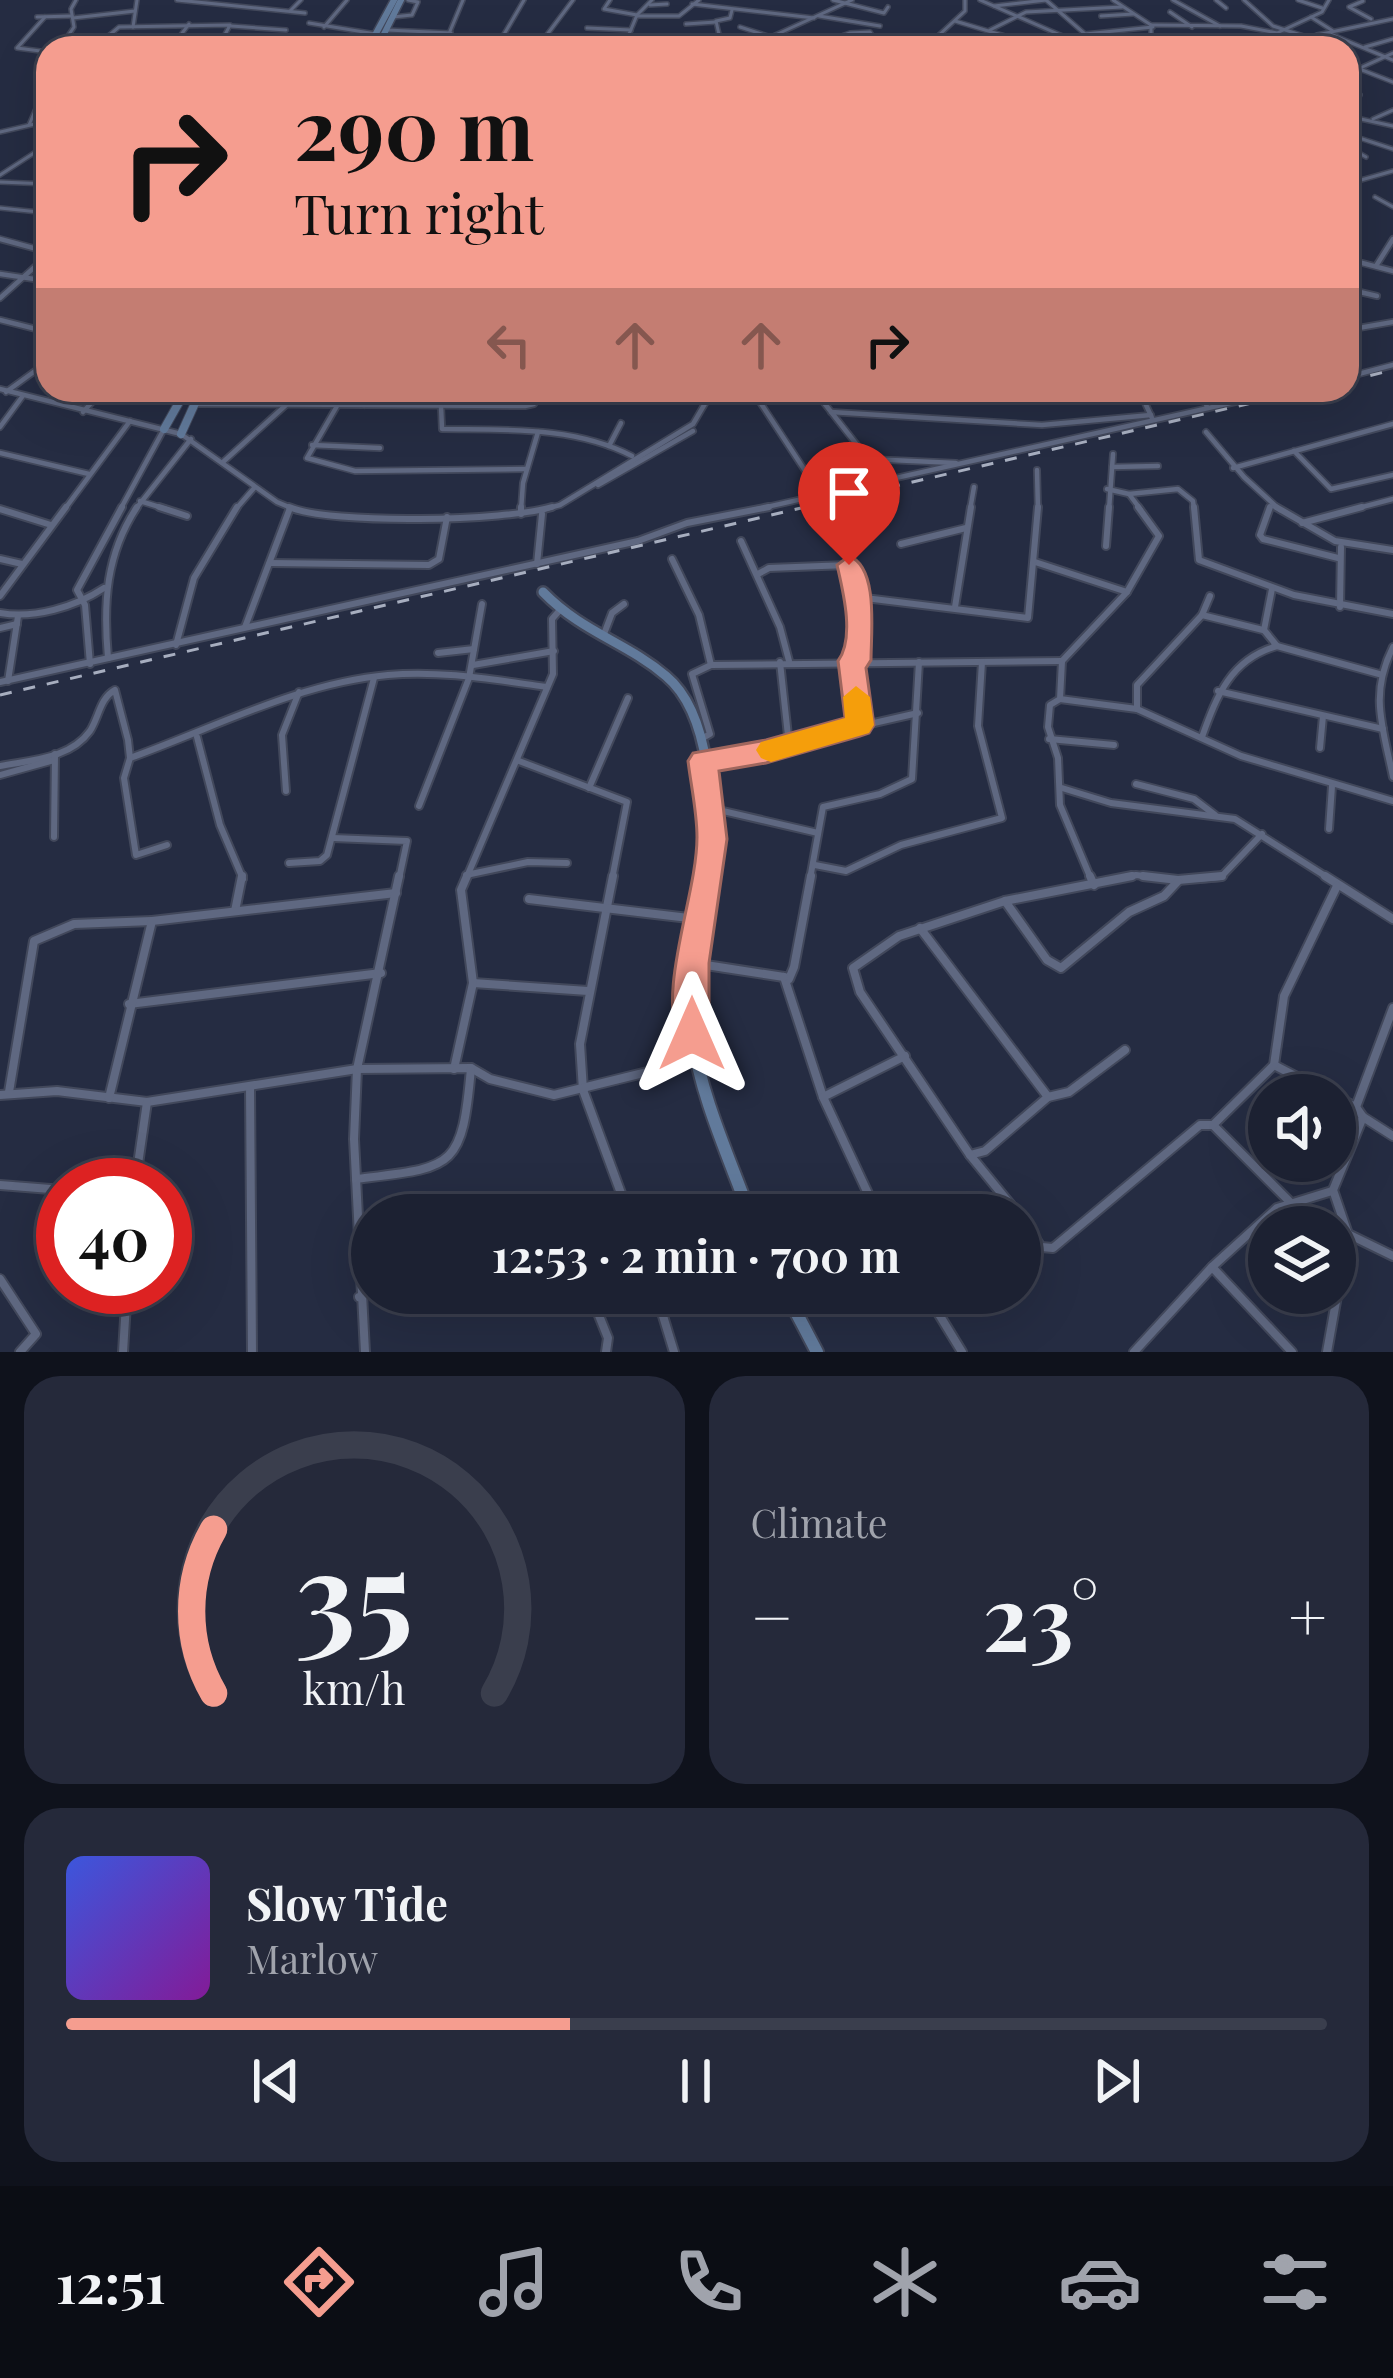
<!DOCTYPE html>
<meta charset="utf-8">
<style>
body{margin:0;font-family:"Playfair Display",serif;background:#25293a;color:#f1f3f6;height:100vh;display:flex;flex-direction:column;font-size:45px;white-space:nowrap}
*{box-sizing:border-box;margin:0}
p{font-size:39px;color:#a0a3ac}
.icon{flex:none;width:66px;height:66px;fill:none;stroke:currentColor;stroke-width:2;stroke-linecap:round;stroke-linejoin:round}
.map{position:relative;height:1352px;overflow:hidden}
.drawer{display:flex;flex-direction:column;gap:24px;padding:24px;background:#0f121c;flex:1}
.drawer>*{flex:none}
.hud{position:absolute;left:36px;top:36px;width:1323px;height:366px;border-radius:36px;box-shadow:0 12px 48px #0002,0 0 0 3px #3a3e4d;background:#f59d8f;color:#111;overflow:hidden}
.buttons{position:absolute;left:1248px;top:1074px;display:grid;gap:24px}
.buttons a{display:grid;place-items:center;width:108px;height:108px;border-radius:50%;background:#1c2132;box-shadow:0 12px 48px #0002,0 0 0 3px #3a3e4d;font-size:60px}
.speed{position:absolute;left:36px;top:1158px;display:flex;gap:24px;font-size:60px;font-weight:700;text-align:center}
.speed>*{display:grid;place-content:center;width:156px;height:156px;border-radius:50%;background:#1c2132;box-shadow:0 12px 48px #0002,0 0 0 3px #3a3e4d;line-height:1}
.speed .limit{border:18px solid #d22;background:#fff;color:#111}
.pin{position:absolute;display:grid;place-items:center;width:102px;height:102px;color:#fff;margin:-123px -51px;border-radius:50% 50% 50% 0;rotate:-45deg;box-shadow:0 0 12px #0007}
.pin .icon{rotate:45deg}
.me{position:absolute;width:132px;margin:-66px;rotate:0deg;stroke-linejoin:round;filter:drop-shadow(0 0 9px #0008)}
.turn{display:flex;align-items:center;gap:42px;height:252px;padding:0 60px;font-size:54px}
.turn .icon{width:156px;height:156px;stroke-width:2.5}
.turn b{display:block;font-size:84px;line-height:102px}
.lanes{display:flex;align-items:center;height:114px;padding:0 60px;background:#0003;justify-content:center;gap:60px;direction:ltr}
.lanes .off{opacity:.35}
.big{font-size:90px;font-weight:700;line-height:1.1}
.drawer .tile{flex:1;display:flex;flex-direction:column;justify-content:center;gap:18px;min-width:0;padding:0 42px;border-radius:36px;background:#25293a}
.drawer .dial{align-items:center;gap:0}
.dial svg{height:312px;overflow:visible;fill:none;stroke:#3a3e4d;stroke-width:7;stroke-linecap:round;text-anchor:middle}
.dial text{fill:#f1f3f6;stroke:none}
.song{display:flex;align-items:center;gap:36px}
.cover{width:144px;height:144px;border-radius:18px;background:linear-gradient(135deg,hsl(230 70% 55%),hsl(290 70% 35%))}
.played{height:12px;border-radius:6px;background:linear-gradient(90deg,#f59d8f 40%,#3a3e4d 40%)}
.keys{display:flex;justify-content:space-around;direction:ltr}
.heat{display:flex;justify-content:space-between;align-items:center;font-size:66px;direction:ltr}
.drawer .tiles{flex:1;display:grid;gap:24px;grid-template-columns:1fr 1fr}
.tile:last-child{grid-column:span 2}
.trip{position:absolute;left:351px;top:1194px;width:690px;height:120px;border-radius:60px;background:#1c2132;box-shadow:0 12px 48px #0002,0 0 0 3px #3a3e4d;font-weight:700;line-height:120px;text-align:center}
.menu{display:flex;height:192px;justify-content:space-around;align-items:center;background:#0b0d14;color:#a0a3ac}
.menu .icon{width:84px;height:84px}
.menu .on{color:#f59d8f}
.menu b{font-size:54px;color:#f1f3f6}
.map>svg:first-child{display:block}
</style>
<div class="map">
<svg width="1393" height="1352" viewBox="0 0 1393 1352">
<rect width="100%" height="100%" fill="#252c42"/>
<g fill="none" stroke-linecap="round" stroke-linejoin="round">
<g stroke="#42485b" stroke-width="6">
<g id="street-far3">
<path d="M 177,0 L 305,13"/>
<path d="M 610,0 L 604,9 L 637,15"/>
<path d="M 833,0 L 884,13 L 888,7"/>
<path d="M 980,0 L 1090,48"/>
<path d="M 1046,0 L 1085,34 L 1153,27"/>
<path d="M 1113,0 L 1151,25 L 1151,48"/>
<path d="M 1173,0 L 1220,26"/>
<path d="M 1216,0 L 1226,8"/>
<path d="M 1244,0 L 1273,26 L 1310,38"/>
<path d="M 1298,0 L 1322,8"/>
<path d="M 1363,1 L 1349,7 L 1371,19"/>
<path d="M 692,4 L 814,18"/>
<path d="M 650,5 L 667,4"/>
<path d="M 994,6 L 1046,0"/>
<path d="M 290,11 L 301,0"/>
<path d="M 1170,12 L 1192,27"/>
<path d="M 637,16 L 679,16 L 699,0"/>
<path d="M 819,16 L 880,26"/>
<path d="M 1101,16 L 1133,14"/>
<path d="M 37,17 L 72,16"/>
<path d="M 45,17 L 17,48 L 48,52"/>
<path d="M 393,17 L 412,15 L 418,2 L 408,0"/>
<path d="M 1311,17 L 1333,31"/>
<path d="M 73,18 L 135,11"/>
<path d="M 955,21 L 1045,48"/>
<path d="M 309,23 L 376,34"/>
<path d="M 686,24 L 716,22"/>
<path d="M 1151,25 L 1241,26 L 1277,33 L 1322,12 L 1329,0"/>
<path d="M 231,26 L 286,30"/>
<path d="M 133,27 L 137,0"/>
<path d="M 324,27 L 347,0"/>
<path d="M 740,27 L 771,37"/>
<path d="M 587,28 L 631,30"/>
<path d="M 387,30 L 451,33"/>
<path d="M 990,30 L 1026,12 L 1122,7"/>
<path d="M 1330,34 L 1393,60"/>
<path d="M 935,36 L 970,48"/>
<path d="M 778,39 L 808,48"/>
<path d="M 1153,45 L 1197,48"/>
<path d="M 220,46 L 340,48"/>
<path d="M 498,46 L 516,48"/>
<path d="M 662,47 L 678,48"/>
<path d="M 1365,47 L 1393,39"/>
<path d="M 60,48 L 74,27 L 71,9 L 76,0"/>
<path d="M 94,48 L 119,27 L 230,25 L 218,48"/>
<path d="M 136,48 L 145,42 L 176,42"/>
<path d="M 171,48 L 189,24"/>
<path d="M 396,48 L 399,44"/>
<path d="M 443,48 L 463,0"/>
<path d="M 496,48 L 524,0"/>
<path d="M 537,48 L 573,0"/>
<path d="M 579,48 L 582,39"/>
<path d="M 631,48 L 627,39 L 637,15 L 652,0"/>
<path d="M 722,48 L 716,21 L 730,18 L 732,10"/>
<path d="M 726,48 L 737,43"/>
<path d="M 767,48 L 778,39 L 771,37 L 852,0"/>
<path d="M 808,48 L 850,33 L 870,32 L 875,41"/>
<path d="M 925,48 L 965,11 L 965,0"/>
<path d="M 1017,48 L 1028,41"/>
<path d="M 1230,48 L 1269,48"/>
<path d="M 1307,48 L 1310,38 L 1317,35 L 1393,19"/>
<path d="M 1357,68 L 1393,82"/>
<path d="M 1347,74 L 1393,53"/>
<path d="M 1347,93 L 1360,95"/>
<path d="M 1347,116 L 1393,126"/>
<path d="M 1373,119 L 1393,110"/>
<path d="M 29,125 L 48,81"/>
<path d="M 0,132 L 48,121"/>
<path d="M 1347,134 L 1393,149"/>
<path d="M 1347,146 L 1366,157"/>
<path d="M 0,175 L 48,144"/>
<path d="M 0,182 L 48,184"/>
<path d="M 1347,184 L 1393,171"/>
<path d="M 1375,197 L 1393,207"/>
<path d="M 0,208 L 48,213"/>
<path d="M 1347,213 L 1355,219"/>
</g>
</g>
<g stroke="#42485b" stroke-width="8">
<g id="street-far2">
<path d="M 0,239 L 48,252"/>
<path d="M 1347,259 L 1393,271"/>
<path d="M 1376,266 L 1393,239"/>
<path d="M 0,274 L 48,281"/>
<path d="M 1347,289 L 1377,296"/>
<path d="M 0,298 L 48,255"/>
<path d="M 0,320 L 48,332"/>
<path d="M 1347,330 L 1393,322"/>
<path d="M 1347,364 L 1358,374"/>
<path d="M 1347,377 L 1393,365"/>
<path d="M 0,389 L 181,434 L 277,502 L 296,510"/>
<path d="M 814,390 L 868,459 L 956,463"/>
<path d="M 1075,390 L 1141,394"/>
<path d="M 1201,390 L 1207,407"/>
<path d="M 6,392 L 46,363"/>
<path d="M 1140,392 L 1152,418"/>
<path d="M 754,393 L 821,495"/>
<path d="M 710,396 L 762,390"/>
<path d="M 196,404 L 525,406 L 534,404 L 542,390"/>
<path d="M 364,405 L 370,390"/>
<path d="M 337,406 L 307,458 L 355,471 L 527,469"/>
<path d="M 441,406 L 442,429 C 505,430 575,426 632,456"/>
<path d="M 83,412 L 103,390"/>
<path d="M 831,412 L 1042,425 L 1151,415"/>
<path d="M 0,427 L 22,397"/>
<path d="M 1206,432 L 1244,477 L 1280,510"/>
<path d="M 312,445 L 380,448"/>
<path d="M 609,446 L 621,423"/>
<path d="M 1294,451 L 1331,489 L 1393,475"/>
<path d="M 0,453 L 89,474"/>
<path d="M 223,462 L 286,405"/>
<path d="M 1112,467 L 1158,466"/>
<path d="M 1233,468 L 1393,424"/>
<path d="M 1037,470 L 1038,510"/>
<path d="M 598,485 L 693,431"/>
<path d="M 1107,489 L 1129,494 L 1141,510"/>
<path d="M 1129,494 L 1178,489 L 1193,501 L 1194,510"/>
<path d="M 140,501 L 169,510"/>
<path d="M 64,510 L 130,421"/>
<path d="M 120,510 L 164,429"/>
<path d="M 135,510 L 191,439"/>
<path d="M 235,510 L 255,487"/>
<path d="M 521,510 L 523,483 L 538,432"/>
<path d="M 542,510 L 560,505 L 693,424 L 713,390"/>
<path d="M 753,510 L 1289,390"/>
<path d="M 970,510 L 974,487"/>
<path d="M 1109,510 L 1113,454"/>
<path d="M 1351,510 L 1393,499"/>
</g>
</g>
<g stroke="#42485b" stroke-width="10">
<g id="street-far1">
<path d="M 159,507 L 187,516"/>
<path d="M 289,507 C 331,525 507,521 552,507"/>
<path d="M 1194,507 L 1199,560 L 1294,595 L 1393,614"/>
<path d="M 1270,507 L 1260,535 L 1263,539 L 1338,558"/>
<path d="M 1276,507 L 1335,541 L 1393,550"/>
<path d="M 0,509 L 51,525"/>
<path d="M 854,513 C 844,549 857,618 858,660"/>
<path d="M 521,514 L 521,507"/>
<path d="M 1302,523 L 1362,507"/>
<path d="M 741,541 L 780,627 L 789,661"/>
<path d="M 901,544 L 966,528"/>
<path d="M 1106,546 L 1109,507"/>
<path d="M 0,559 L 22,564"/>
<path d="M 672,559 L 699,615 L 711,665"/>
<path d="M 1035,562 L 1127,592"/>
<path d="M 270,563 L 429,565 L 439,559 L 447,517"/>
<path d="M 537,564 L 542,514"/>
<path d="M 758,574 L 769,568 L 848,565"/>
<path d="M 0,596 L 66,507"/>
<path d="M 857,597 L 1028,618 L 1038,507"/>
<path d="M 955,607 L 971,507"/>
<path d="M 1340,607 L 1341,547"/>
<path d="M 0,613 C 34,619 75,607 104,588"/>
<path d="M 1202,615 L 1263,630"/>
<path d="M 245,627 L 290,508"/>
<path d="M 0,628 L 17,624"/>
<path d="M 604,634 L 612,613 L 624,604"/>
<path d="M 176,645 L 194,578 L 237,507"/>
<path d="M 1277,646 L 1379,674"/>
<path d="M 1393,647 C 1369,694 1383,728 1393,777"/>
<path d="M 438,653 L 474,649"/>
<path d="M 108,658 C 103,603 106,554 137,507"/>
<path d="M 852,661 L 860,725"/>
<path d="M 780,662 L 789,745"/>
<path d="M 90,664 L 85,605 L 77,590 L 122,507"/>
<path d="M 473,665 L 554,651"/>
<path d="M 8,681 L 18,616"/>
<path d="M 0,682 L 638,541 L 687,523 L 769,507"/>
<path d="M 1218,691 L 1383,729"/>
<path d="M 1060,699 L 1137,709 L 1241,756 L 1393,801"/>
<path d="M 1137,709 L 1137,685 L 1202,615 L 1210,596"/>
<path d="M 197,737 L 220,825 L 243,879"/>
<path d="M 1202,737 C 1217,695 1231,659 1277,646 L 1264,630 L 1272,589"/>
<path d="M 701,739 L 710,734 L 692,674 L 711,665 L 1062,661"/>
<path d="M 1049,739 L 1114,745"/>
<path d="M 1320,748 L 1323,716"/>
<path d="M 130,758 C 214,728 298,683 388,675 C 441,670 495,680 547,687"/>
<path d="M 519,761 L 627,802 L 612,879"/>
<path d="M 706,761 L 918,713"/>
<path d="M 0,766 C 31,760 70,759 90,731 C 99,717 100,698 115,690 L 128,740 L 130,758 L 124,778 L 136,855 L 167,845"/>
<path d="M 0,775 L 54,760"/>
<path d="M 1136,784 L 1194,799 L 1215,815"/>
<path d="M 589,788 L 628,698"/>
<path d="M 1062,788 L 1111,803 L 1235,819 L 1330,879"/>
<path d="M 286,791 L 282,735 L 299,692"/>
<path d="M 419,806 L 469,678 L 482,604"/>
<path d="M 710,808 L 818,833"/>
<path d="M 1329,829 L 1332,786"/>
<path d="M 54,837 L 55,754"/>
<path d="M 333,838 L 407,841 L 399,879"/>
<path d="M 289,863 L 320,861 L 327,855 L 374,678"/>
<path d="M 815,865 L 846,871 L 901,845 L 1002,818 L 978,726 L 982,662"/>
<path d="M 466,875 L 528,862 L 567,863"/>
<path d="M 466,879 L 553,674 L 552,619 L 559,611"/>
<path d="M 810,879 L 823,807 L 880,794 L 912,779 L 919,662"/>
<path d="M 1091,879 L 1060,805 L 1058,758 L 1048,727 L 1050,705 L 1060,699 L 1062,661 L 1127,592 L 1159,536 L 1138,507"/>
<path d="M 1117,879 L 1136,875 L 1168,879"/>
<path d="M 1195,879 L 1221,877 L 1262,834"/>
</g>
</g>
<g stroke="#42485b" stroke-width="12">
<g id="street">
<path d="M 613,876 L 580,1044 L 583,1090 L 629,1215"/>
<path d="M 811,876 L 794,967 L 789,979 L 784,977 L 823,1097 L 878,1215"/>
<path d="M 1090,876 L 1094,885"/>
<path d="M 1143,876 L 1178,880 L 1222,876"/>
<path d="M 1325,876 L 1393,919"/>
<path d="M 529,899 L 697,919"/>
<path d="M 1005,901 L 1047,960 L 1061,968 L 1129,912 L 1164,896 L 1178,881"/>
<path d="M 235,911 L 242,876"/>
<path d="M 920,928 L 1048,1097"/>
<path d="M 693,963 L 784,977"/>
<path d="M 473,983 L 588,991"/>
<path d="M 129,1004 L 381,973"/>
<path d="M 1274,1065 L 1332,1095"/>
<path d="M 454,1069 L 473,983 L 461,890 L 467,876"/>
<path d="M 250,1088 L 252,1352"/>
<path d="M 9,1092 L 34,941 L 74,924 L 152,921"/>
<path d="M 0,1095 L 57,1091 L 147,1102 L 357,1069 L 471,1068 L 490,1079 L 554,1095 L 696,1060"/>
<path d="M 823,1097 L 905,1056"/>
<path d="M 1335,1097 L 1356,1107"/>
<path d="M 109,1098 L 152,921 L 396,893"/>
<path d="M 1363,1117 L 1393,1136"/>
<path d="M 1213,1125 L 1290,1202"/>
<path d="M 970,1155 L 985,1151 L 1048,1097 L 1069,1092 L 1125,1050"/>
<path d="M 356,1179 C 453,1167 462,1171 471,1068"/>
<path d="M 0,1185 L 63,1190"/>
<path d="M 135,1185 L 147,1102"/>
<path d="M 1019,1215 L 970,1155 L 860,992 L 853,968 L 899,936 L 1005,901 L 1132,876"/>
<path d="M 1020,1216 L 1041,1247 L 1053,1248 L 1200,1125 L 1213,1125 L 1274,1065 L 1284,996 L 1337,886"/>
<path d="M 1348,1234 L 1393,1256"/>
<path d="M 1212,1267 L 1292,1352"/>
<path d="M 0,1279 L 36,1334 L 20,1352"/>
<path d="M 590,1293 L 608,1338 L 606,1352"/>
<path d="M 656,1293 L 674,1352"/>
<path d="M 926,1293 L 962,1352"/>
<path d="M 359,1297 L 372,1292"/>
<path d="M 123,1352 L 127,1287"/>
<path d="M 365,1352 L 354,1139 L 357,1069 L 399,876"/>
<path d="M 1134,1352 L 1212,1267 L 1277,1208 L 1332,1191"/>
<path d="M 1327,1352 L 1348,1234 L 1333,1190 L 1363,1117 L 1356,1107 L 1393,1008"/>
</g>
</g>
<g stroke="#42485b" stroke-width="9">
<g id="secondary-far3">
<path d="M 368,48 L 394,0"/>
<path d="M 377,48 L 401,0"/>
</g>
</g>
<g stroke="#42485b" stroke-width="10">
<g id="secondary-far2">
<path d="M 164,429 L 186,390"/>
<path d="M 181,434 L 201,390"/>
</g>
</g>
<g stroke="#42485b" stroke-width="14">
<path id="secondary-far1" d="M 543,592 C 583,633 626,642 666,676 C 714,716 715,821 706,879"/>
</g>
<g stroke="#42485b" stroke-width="16">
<g id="secondary">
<path d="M 706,876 C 698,927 685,983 692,1035 C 701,1097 729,1157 750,1215"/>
<path d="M 786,1293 L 817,1352"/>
</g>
</g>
<use href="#street-far3" stroke="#5f6881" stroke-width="3"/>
<use href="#street-far2" stroke="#5f6881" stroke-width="4.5"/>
<use href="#street-far1" stroke="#5f6881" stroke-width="6"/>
<use href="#street" stroke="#5f6881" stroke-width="8"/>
<use href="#secondary-far3" stroke="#617a9b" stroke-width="6"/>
<use href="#secondary-far2" stroke="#617a9b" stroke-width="8"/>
<use href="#secondary-far1" stroke="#617a9b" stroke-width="9"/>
<use href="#secondary" stroke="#617a9b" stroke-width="12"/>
<g stroke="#a7aebf" stroke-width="3" stroke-dasharray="12 12" stroke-linecap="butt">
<path d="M 1347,381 L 1393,370"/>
<path d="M 1290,403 L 1345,390"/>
<path d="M 0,695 L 1307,390"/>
</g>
</g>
<path fill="#f59d8f" stroke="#9f665d" stroke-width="3" d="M 849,556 C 879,567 871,633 871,660 L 866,668 L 874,725 L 869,733 L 860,736 L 766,763 L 719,771 L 727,839 L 709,963 L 709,1034 L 704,1045 L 692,1050 L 680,1045 C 656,989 697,896 697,837 C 697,812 691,786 688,761 L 693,753 L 766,740 L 845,718 L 838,661 C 855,638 843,591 837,565 Z"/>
<path fill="#f59e0b" d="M 856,686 L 870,697 L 874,725 L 869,733 L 771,762 L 761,758 L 756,750 L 761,742 L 845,718 L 843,697 Z"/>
</svg>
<div class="buttons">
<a><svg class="icon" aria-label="sound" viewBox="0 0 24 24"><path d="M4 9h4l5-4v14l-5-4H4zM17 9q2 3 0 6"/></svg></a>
<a><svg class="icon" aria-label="layers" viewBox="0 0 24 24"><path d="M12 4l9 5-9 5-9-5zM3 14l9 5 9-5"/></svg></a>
</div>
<div class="speed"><div class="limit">40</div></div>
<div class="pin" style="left:849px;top:565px;background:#d93025"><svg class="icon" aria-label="arrive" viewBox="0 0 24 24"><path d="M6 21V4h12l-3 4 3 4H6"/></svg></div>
<svg class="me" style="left:692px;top:1034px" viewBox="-20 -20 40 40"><path d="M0-17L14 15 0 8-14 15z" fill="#f59d8f" stroke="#fff" stroke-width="4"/></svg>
<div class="trip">12:53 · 2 min · 700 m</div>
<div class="hud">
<div class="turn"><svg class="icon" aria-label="right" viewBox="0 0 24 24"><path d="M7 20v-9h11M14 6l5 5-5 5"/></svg><div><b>290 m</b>Turn right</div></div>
<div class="lanes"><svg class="icon off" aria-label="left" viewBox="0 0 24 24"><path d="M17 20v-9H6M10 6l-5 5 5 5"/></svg><svg class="icon off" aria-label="ahead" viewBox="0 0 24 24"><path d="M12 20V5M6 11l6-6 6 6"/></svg><svg class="icon off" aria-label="ahead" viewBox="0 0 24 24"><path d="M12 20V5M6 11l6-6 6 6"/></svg><svg class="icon" aria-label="right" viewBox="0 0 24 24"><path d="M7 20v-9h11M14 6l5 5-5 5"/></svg></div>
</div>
</div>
<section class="drawer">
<div class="tiles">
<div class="tile dial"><svg viewBox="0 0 100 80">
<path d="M14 69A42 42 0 1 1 86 69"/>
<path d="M14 69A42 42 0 0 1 14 27" stroke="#f59d8f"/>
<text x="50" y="56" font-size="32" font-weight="700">35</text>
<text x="50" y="72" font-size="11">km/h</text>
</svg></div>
<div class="tile"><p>Climate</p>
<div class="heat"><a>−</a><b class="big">23°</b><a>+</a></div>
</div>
<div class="tile">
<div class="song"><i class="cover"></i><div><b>Slow Tide</b><p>Marlow</p></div></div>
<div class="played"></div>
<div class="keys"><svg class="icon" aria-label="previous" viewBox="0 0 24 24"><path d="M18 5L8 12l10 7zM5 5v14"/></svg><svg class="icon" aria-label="pause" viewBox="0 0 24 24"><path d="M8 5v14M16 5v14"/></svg><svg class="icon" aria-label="next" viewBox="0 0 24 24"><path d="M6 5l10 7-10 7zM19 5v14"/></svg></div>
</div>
</div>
</section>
<nav class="menu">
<b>12:51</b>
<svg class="icon on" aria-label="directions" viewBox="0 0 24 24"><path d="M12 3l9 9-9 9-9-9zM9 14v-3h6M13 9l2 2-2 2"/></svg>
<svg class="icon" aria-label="music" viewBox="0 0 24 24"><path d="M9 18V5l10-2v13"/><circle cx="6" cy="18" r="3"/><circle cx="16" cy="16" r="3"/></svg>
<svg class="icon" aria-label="phone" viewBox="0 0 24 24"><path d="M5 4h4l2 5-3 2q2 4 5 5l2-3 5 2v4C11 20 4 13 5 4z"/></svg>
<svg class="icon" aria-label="climate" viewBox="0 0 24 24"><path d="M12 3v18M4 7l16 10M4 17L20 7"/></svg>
<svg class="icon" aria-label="car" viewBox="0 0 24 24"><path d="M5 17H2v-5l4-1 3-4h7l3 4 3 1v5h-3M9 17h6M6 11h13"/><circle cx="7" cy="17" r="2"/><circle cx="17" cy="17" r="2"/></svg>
<svg class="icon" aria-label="filters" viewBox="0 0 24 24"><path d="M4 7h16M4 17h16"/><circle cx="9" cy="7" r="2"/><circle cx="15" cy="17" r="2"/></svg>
</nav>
